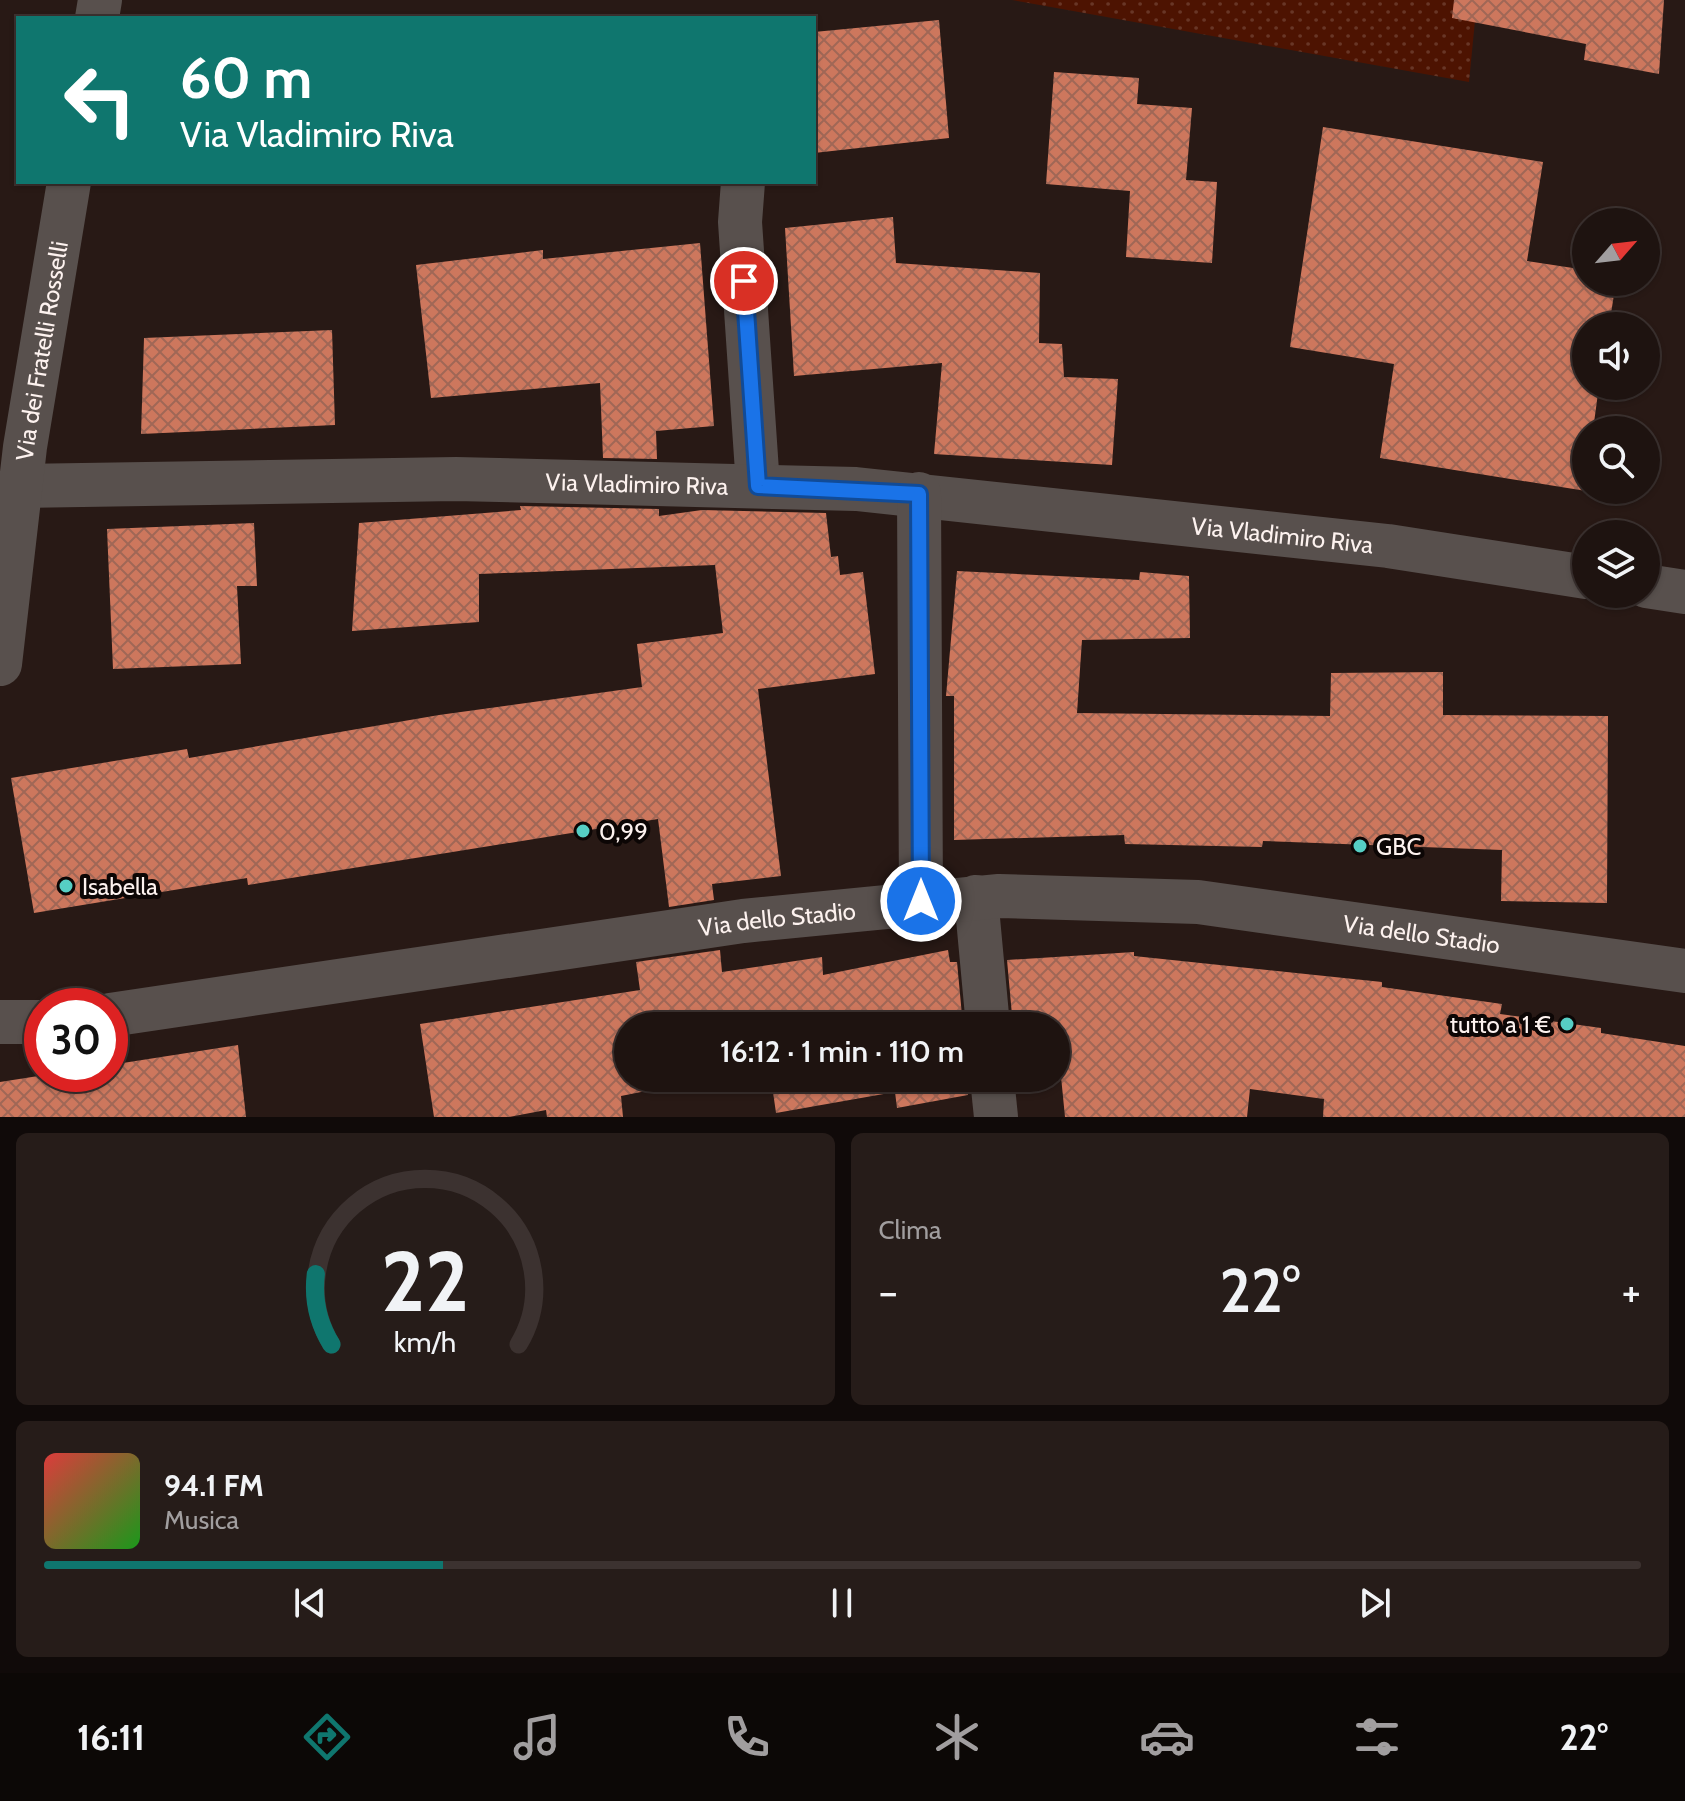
<!DOCTYPE html>
<html lang="it">
<meta charset="utf-8">
<style>
body{margin:0;font-family:Cabin,sans-serif;background:#261c19;color:#f1f3f6;height:100vh;display:flex;flex-direction:column;font-size:30px;white-space:nowrap}
*{box-sizing:border-box;margin:0}
p{font-size:26px;color:#a19e9f}
.icon{flex:none;width:44px;height:44px;fill:none;stroke:currentColor;stroke-width:2;stroke-linecap:round;stroke-linejoin:round}
.map{position:relative;height:1117px;overflow:hidden}
.sheet{display:flex;flex-direction:column;gap:16px;padding:16px;background:#100a09;flex:1}
.sheet>*{flex:none}
.guide{position:absolute;left:16px;top:16px;width:800px;height:168px;border-radius:0px;box-shadow:0 2px 6px #0004,0 0 0 2px #3c3230;background:#0f766e;color:#fff;overflow:hidden}
.needle{width:52px;rotate:62deg}
.tools{position:absolute;left:1572px;top:208px;display:grid;gap:16px}
.tools a{display:grid;place-items:center;width:88px;height:88px;border-radius:50%;background:#1e1310;box-shadow:0 2px 6px #0004,0 0 0 2px #3c3230;font-size:40px}
.speed{position:absolute;left:24px;top:988px;display:flex;gap:16px;font-size:40px;font-weight:700;text-align:center}
.speed>*{display:grid;place-content:center;width:104px;height:104px;border-radius:50%;background:#1e1310;box-shadow:0 2px 6px #0004,0 0 0 2px #3c3230;line-height:1}
.speed .limit{border:12px solid #d22;background:#fff;color:#111}
.pin{position:absolute;display:grid;place-items:center;width:68px;height:68px;color:#fff;margin:-34px;border:4px solid #fff;border-radius:50%;box-shadow:0 2px 8px #0007}
.me{position:absolute;width:88px;margin:-44px;rotate:0deg;stroke-linejoin:round;filter:drop-shadow(0 0 6px #0008)}
.turn{display:flex;align-items:center;gap:28px;height:168px;padding:0 32px;font-size:36px}
.turn .icon{width:104px;height:104px;stroke-width:2.5}
.turn b{display:block;font-size:56px;line-height:68px}
.big{font-size:60px;font-weight:600;line-height:1.1}
.sheet .widget{flex:1;display:flex;flex-direction:column;justify-content:center;gap:12px;min-width:0;padding:0 28px;border-radius:12px;background:#261c19}
.sheet .dial{align-items:center;gap:0}
.dial svg{height:208px;overflow:visible;fill:none;stroke:#3c3230;stroke-width:7;stroke-linecap:round;text-anchor:middle}
.dial text{fill:#f1f3f6;stroke:none}
.song{display:flex;align-items:center;gap:24px}
.cover{width:96px;height:96px;border-radius:12px;background:linear-gradient(135deg,hsl(0 70% 55%),hsl(120 70% 35%))}
.played{height:8px;border-radius:4px;background:linear-gradient(90deg,#0f766e 25%,#3c3230 25%)}
.keys{display:flex;justify-content:space-around;direction:ltr}
.heat{display:flex;justify-content:space-between;align-items:center;font-size:44px;direction:ltr}
.sheet .tiles{flex:1;display:grid;gap:16px;grid-template-columns:1fr 1fr}
.widget:last-child{grid-column:span 2}
.trip{position:absolute;left:614px;top:1012px;width:456px;height:80px;border-radius:40px;background:#1e1310;box-shadow:0 2px 6px #0004,0 0 0 2px #3c3230;font-weight:600;line-height:80px;text-align:center}
.menu{display:flex;height:128px;justify-content:space-around;align-items:center;background:#0c0806;color:#a19e9f}
.menu .icon{width:56px;height:56px}
.menu .active{color:#0f766e}
.menu b{font-size:36px;color:#f1f3f6}
.map>svg:first-child{display:block}
</style>
<div class="map">
<svg width="1685" height="1117" viewBox="0 0 1685 1117">
<defs>
<pattern id="grass-dots" width="8" height="8" patternUnits="userSpaceOnUse" patternTransform="scale(2)"><rect width="8" height="8" fill="#4d1301"/><path d="M2 2h.1M6 6h.1" fill="none" stroke="#683626" stroke-width="1.8" stroke-linecap="round"/></pattern>
<pattern id="building-cross-hatch" width="8" height="8" patternUnits="userSpaceOnUse" patternTransform="scale(2)"><rect width="8" height="8" fill="#cd775d"/><path d="M0 0l8 8M0 8l8-8" fill="none" stroke="#a06756"/></pattern>
</defs>
<rect width="100%" height="100%" fill="#281915"/>
<path fill="url(#grass-dots)" d="M 1012,0 L 1477,0 L 1469,82 Z"/>
<g fill="url(#building-cross-hatch)">
<path d="M 1454,0 L 1664,0 L 1659,74 L 1584,60 L 1586,44 L 1452,18 Z"/>
<path d="M 939,20 L 949,138 L 814,153 L 814,32 Z"/>
<path d="M 1054,72 L 1139,78 L 1137,104 L 1192,108 L 1186,180 L 1217,182 L 1212,263 L 1126,257 L 1130,191 L 1046,184 Z"/>
<path d="M 1323,127 L 1543,162 L 1527,261 L 1586,270 L 1586,282 L 1616,282 L 1609,326 L 1586,326 L 1586,386 L 1599,386 L 1593,430 L 1586,430 L 1586,491 L 1380,458 L 1394,364 L 1290,347 Z"/>
<path d="M 893,217 L 896,263 L 1040,273 L 1039,343 L 1062,344 L 1064,377 L 1118,379 L 1112,465 L 934,454 L 942,363 L 794,376 L 785,228 Z"/>
<path d="M 700,243 L 714,426 L 656,431 L 657,459 L 603,458 L 600,383 L 431,398 L 416,265 L 543,250 L 543,259 Z"/>
<path d="M 332,330 L 335,425 L 141,434 L 144,338 Z"/>
<path d="M 520,506 L 659,509 L 659,516 L 702,510 L 826,513 L 831,557 L 838,556 L 840,575 L 863,572 L 875,674 L 758,689 L 781,876 L 712,884 L 714,900 L 669,907 L 658,819 L 248,885 L 247,878 L 34,913 L 11,778 L 187,749 L 189,758 L 439,715 L 642,687 L 637,644 L 723,633 L 715,565 L 479,574 L 479,622 L 352,631 L 359,523 L 521,510 Z"/>
<path d="M 254,523 L 257,586 L 237,586 L 241,664 L 113,669 L 107,529 Z"/>
<path d="M 957,571 L 1139,580 L 1140,572 L 1189,576 L 1190,638 L 1082,640 L 1077,713 L 1330,716 L 1331,673 L 1443,672 L 1443,715 L 1608,716 L 1607,903 L 1501,901 L 1502,850 L 1263,841 L 1262,847 L 1125,844 L 1124,835 L 954,840 L 954,696 L 946,696 Z"/>
<path d="M 720,950 L 722,972 L 822,957 L 823,975 L 948,950 L 950,962 L 957,962 L 963,1026 L 628,1026 L 628,1078 L 711,1078 L 621,1096 L 623,1117 L 547,1117 L 546,1110 L 509,1117 L 434,1117 L 420,1024 L 640,990 L 636,962 Z"/>
<path d="M 1134,952 L 1134,956 L 1382,982 L 1382,987 L 1502,1004 L 1500,1014 L 1601,1028 L 1601,1033 L 1685,1046 L 1685,1117 L 1323,1117 L 1324,1099 L 1250,1089 L 1247,1117 L 1065,1117 L 1056,1026 L 1013,1026 L 1007,960 Z"/>
<path d="M 238,1045 L 246,1117 L 0,1117 L 0,1082 L 51,1074 L 110,1074 L 110,1065 Z"/>
<path d="M 771,1078 L 965,1078 L 968,1095 L 897,1108 L 895,1092 L 776,1113 Z"/>
</g>
<g fill="none" stroke-linecap="round" stroke-linejoin="round">
<g stroke="#58504d" stroke-width="44">
<path d="M 743,182 L 740,222 L 758,486"/>
<path id="s1" d="M 19,486 L 456,479 L 856,489 L 1388,546 L 1586,577"/>
<path d="M 919,494 L 921,901"/>
<path d="M 1646,586 L 1685,592"/>
<path d="M 976,897 L 988,1026"/>
<path id="s2" d="M 110,1015 L 743,921 L 999,896 L 1198,902 L 1685,971"/>
<path d="M 0,1022 L 42,1022"/>
<path d="M 992,1078 L 996,1117"/>
</g>
<g stroke="#58504d" stroke-width="44">
<path d="M 97,18 L 100,0"/>
<path id="s3" d="M 0,664 L 25,447 L 69,182"/>
</g>
</g>
<g fill="none" stroke-linecap="round" stroke-linejoin="round">
<g stroke="#114b97" stroke-width="20">
<path id="route" d="M 744,281 L 758,486 L 919,494 L 921,901"/>
</g>
<use href="#route" stroke="#1a73e8" stroke-width="14"/>
</g>
<g fill="#56cec4" stroke="#0c0605" stroke-width="3">
<circle cx="583" cy="831" r="8"/>
<circle cx="1360" cy="846" r="8"/>
<circle cx="66" cy="886" r="8"/>
<circle cx="1567" cy="1024" r="8"/>
</g>
<g text-anchor="middle" dominant-baseline="central" stroke-width="8" stroke-linejoin="round" paint-order="stroke">
<g font-size="24" fill="#fdf2ef" stroke="#0c0605">
<text stroke="none"><textPath href="#s3" startOffset="316">Via dei Fratelli Rosselli</textPath></text>
<text stroke="none"><textPath href="#s1" startOffset="618">Via Vladimiro Riva</textPath></text>
<text stroke="none"><textPath href="#s1" startOffset="1266">Via Vladimiro Riva</textPath></text>
<text stroke="none"><textPath href="#s2" startOffset="674">Via dello Stadio</textPath></text>
<text stroke="none"><textPath href="#s2" startOffset="1322">Via dello Stadio</textPath></text>
</g>
<g font-size="24" fill="#fdf2ef" stroke="#0c0605" text-anchor="start">
<text x="599" y="831">0,99</text>
<text x="1376" y="846">GBC</text>
<text x="82" y="886">Isabella</text>
<text x="1551" y="1024" text-anchor="end">tutto a 1 €</text>
</g>
</g>
</svg>
<div class="tools">
<a><svg class="needle" viewBox="-14 -14 28 28"><path d="M0-13l5 13h-10z" fill="#e53935"/><path d="M0 13l5-13h-10z" fill="#a19e9f"/></svg></a>
<a><svg class="icon" aria-label="sound" viewBox="0 0 24 24"><path d="M4 9h4l5-4v14l-5-4H4zM17 9q2 3 0 6"/></svg></a>
<a><svg class="icon" aria-label="search" viewBox="0 0 24 24"><circle cx="10" cy="10" r="6"/><path d="M15 15l6 6"/></svg></a>
<a><svg class="icon" aria-label="layers" viewBox="0 0 24 24"><path d="M12 4l9 5-9 5-9-5zM3 14l9 5 9-5"/></svg></a>
</div>
<div class="speed"><div class="limit">30</div></div>
<div class="pin" style="left:744px;top:281px;background:#d93025"><svg class="icon" aria-label="arrive" viewBox="0 0 24 24"><path d="M6 21V4h12l-3 4 3 4H6"/></svg></div>
<svg class="me" style="left:921px;top:901px" viewBox="-20 -20 40 40"><circle r="17" fill="#1a73e8" stroke="#fff" stroke-width="3"/><path d="M0-11L8 9 0 5-8 9z" fill="#fff"/></svg>
<div class="trip">16:12 · 1 min · 110 m</div>
<div class="guide">
<div class="turn"><svg class="icon" aria-label="left" viewBox="0 0 24 24"><path d="M17 20v-9H6M10 6l-5 5 5 5"/></svg><div><b>60 m</b>Via Vladimiro Riva</div></div>
</div>
</div>
<section class="sheet">
<div class="tiles">
<div class="widget dial"><svg viewBox="0 0 100 80">
<path d="M14 69A42 42 0 1 1 86 69"/>
<path d="M14 69A42 42 0 0 1 8 42" stroke="#0f766e"/>
<text x="50" y="56" font-size="32" font-weight="700">22</text>
<text x="50" y="72" font-size="11">km/h</text>
</svg></div>
<div class="widget"><p>Clima</p>
<div class="heat"><a>−</a><b class="big">22°</b><a>+</a></div>
</div>
<div class="widget">
<div class="song"><i class="cover"></i><div><b>94.1 FM</b><p>Musica</p></div></div>
<div class="played"></div>
<div class="keys"><svg class="icon" aria-label="previous" viewBox="0 0 24 24"><path d="M18 5L8 12l10 7zM5 5v14"/></svg><svg class="icon" aria-label="pause" viewBox="0 0 24 24"><path d="M8 5v14M16 5v14"/></svg><svg class="icon" aria-label="next" viewBox="0 0 24 24"><path d="M6 5l10 7-10 7zM19 5v14"/></svg></div>
</div>
</div>
</section>
<nav class="menu">
<b>16:11</b>
<svg class="icon active" aria-label="directions" viewBox="0 0 24 24"><path d="M12 3l9 9-9 9-9-9zM9 14v-3h6M13 9l2 2-2 2"/></svg>
<svg class="icon" aria-label="music" viewBox="0 0 24 24"><path d="M9 18V5l10-2v13"/><circle cx="6" cy="18" r="3"/><circle cx="16" cy="16" r="3"/></svg>
<svg class="icon" aria-label="phone" viewBox="0 0 24 24"><path d="M5 4h4l2 5-3 2q2 4 5 5l2-3 5 2v4C11 20 4 13 5 4z"/></svg>
<svg class="icon" aria-label="climate" viewBox="0 0 24 24"><path d="M12 3v18M4 7l16 10M4 17L20 7"/></svg>
<svg class="icon" aria-label="car" viewBox="0 0 24 24"><path d="M5 17H2v-5l4-1 3-4h7l3 4 3 1v5h-3M9 17h6M6 11h13"/><circle cx="7" cy="17" r="2"/><circle cx="17" cy="17" r="2"/></svg>
<svg class="icon" aria-label="filters" viewBox="0 0 24 24"><path d="M4 7h16M4 17h16"/><circle cx="9" cy="7" r="2"/><circle cx="15" cy="17" r="2"/></svg>
<b>22°</b>
</nav>
